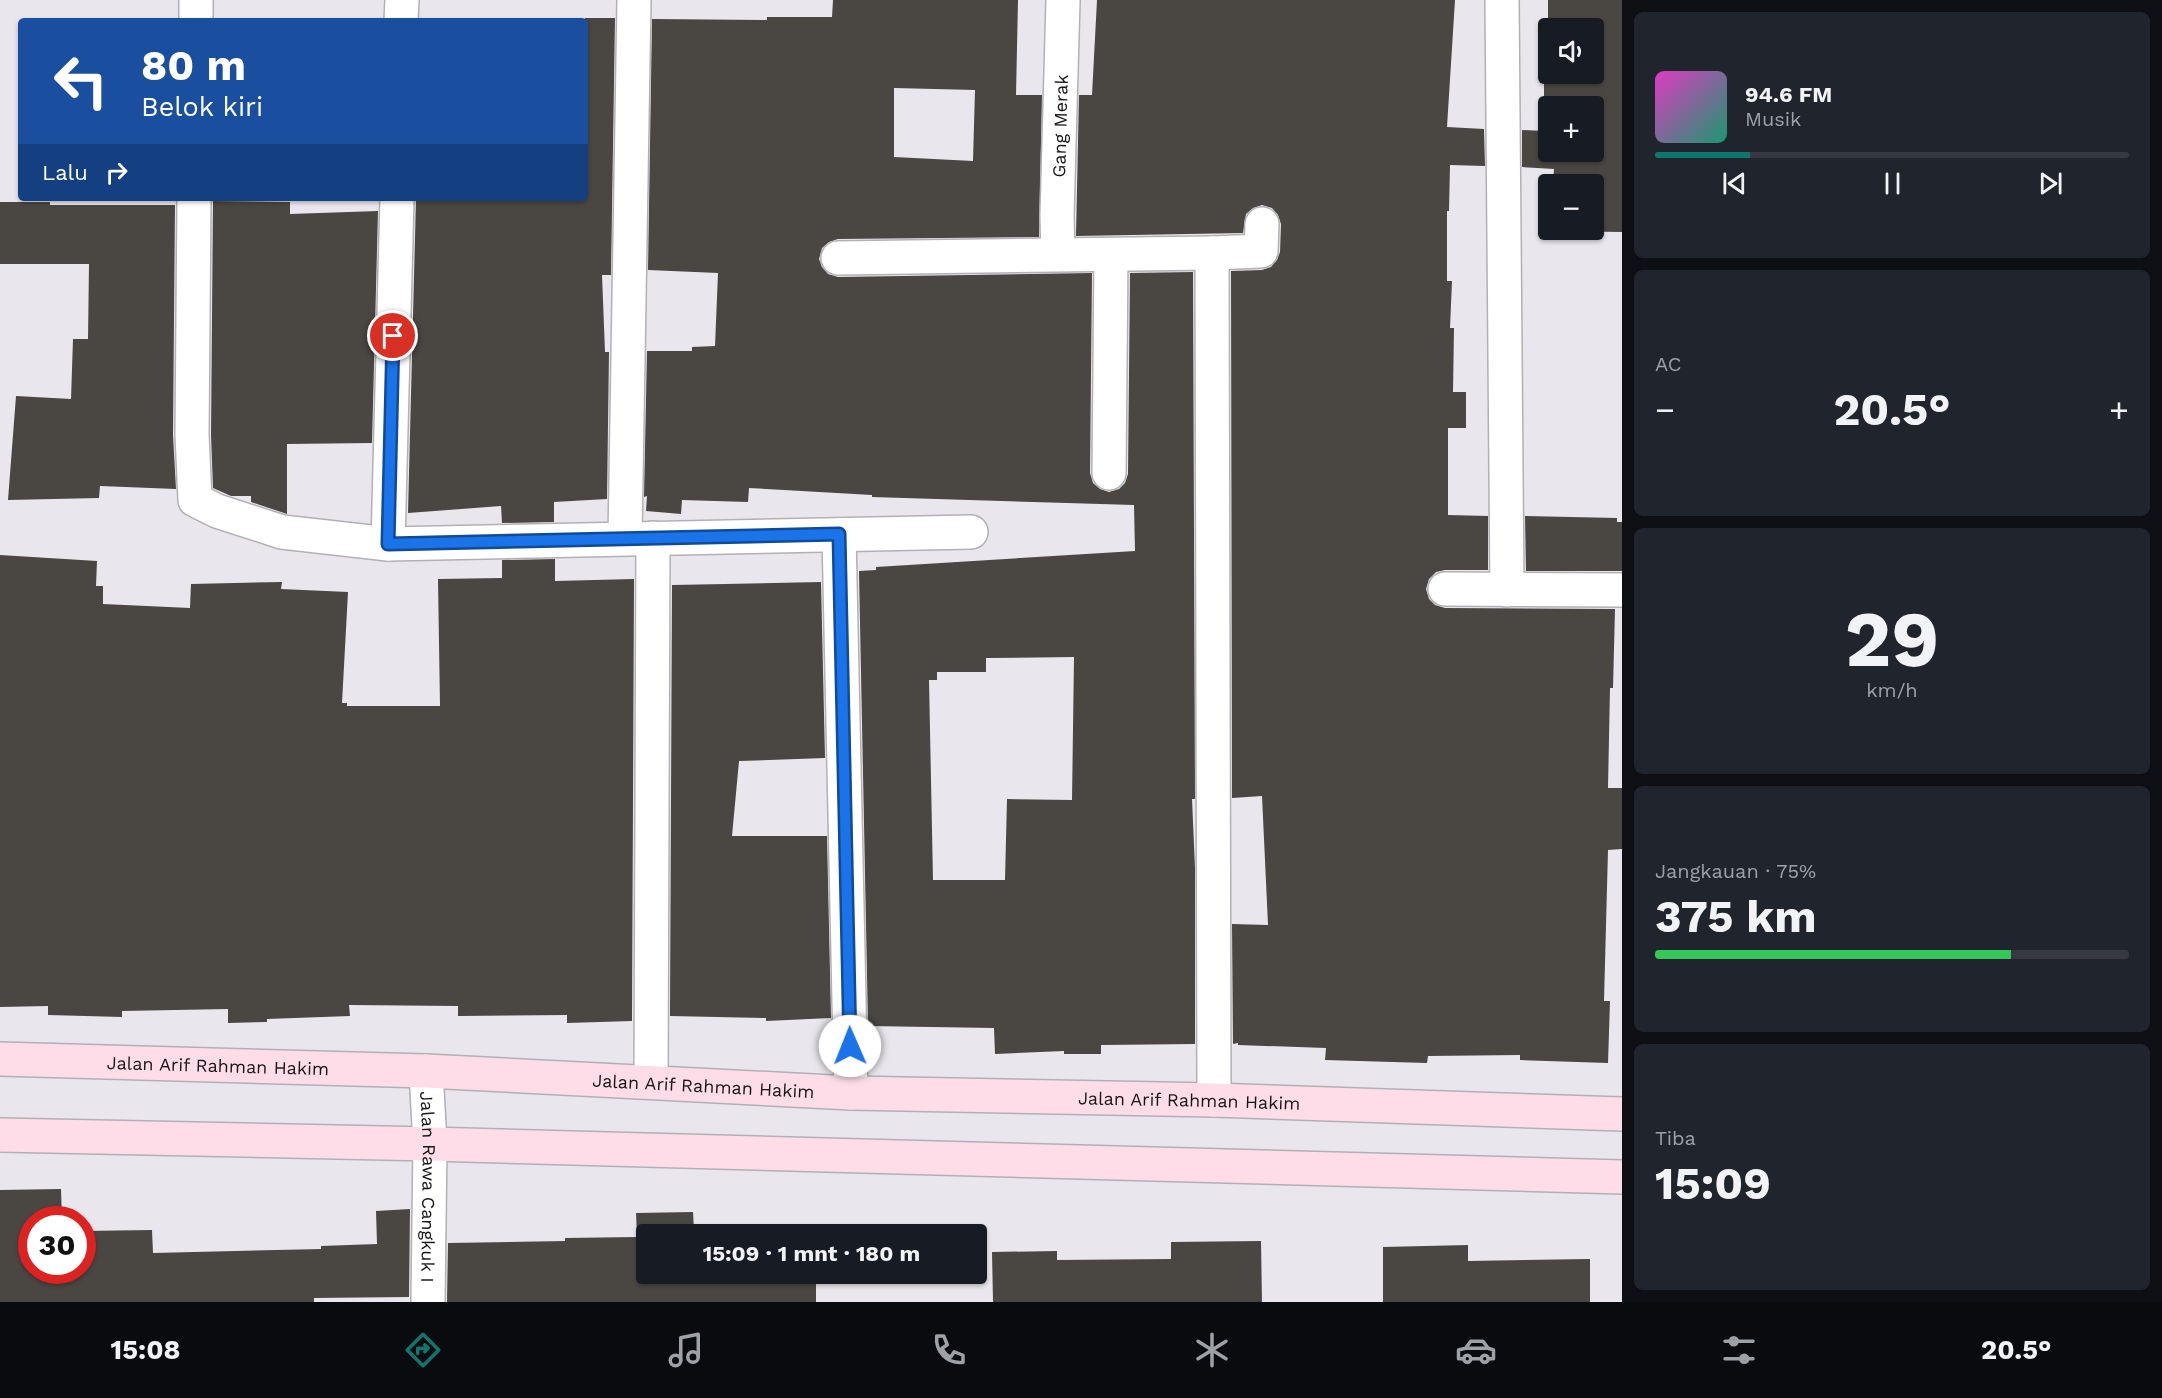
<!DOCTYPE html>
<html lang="id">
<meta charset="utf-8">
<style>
body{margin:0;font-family:"Work Sans",sans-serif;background:#20242c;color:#f1f3f6;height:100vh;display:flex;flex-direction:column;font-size:22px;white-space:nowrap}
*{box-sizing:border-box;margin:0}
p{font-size:20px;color:#9ea1a6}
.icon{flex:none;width:33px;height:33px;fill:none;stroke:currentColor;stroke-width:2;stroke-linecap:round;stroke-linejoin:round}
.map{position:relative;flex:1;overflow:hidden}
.panel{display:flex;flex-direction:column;gap:12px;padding:12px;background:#0d0f14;width:540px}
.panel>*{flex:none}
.guide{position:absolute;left:18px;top:18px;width:570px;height:183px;border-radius:6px;box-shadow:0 2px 4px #0004;background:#1a4fa0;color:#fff;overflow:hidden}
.controls{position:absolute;left:1538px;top:18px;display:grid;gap:12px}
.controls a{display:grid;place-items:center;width:66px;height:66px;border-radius:6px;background:#171b24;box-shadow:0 2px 4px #0004;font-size:30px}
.speed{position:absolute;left:18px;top:1206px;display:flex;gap:12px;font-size:30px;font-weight:700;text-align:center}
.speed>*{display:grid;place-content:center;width:78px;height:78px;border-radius:50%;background:#171b24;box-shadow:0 2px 4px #0004;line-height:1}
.speed .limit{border:9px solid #d22;background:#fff;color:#111}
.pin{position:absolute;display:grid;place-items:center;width:51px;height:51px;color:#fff;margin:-26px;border:3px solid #fff;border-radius:50%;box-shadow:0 2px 6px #0007}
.me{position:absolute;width:66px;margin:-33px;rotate:359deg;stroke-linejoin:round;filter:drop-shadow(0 0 4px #0008)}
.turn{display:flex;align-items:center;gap:21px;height:126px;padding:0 24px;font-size:27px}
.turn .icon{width:78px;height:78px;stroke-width:2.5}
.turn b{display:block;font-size:42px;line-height:51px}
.then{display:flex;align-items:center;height:57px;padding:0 24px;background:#0003;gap:12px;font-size:22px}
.big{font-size:45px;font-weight:700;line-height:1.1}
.panel .widget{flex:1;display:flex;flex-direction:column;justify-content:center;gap:9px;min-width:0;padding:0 21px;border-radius:9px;background:#20242c}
.panel .dial{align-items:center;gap:0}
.dial b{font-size:78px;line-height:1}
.song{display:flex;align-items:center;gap:18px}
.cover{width:72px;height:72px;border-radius:9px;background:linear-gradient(135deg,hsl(310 70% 55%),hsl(160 70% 35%))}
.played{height:6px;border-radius:3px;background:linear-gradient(90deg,#0f766e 20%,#363941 20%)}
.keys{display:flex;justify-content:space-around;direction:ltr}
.heat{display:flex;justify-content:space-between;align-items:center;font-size:33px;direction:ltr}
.charge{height:9px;border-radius:4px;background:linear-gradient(90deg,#34c759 75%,#363941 0)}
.trip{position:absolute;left:636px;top:1224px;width:351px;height:60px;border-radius:6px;background:#171b24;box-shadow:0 2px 4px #0004;font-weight:700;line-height:60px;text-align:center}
.tabs{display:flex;height:96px;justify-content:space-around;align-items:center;background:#090b0e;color:#9ea1a6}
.tabs .icon{width:42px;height:42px}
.tabs .active{color:#0f766e}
.tabs b{font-size:27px;color:#f1f3f6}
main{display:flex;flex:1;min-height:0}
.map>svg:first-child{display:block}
</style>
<main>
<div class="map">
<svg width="1622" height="1302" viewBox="0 0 1622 1302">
<rect width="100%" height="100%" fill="#e9e7ed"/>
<g fill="#4a4642" fill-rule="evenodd">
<path d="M 833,0 L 1018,0 L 1016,95 L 1042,95 L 1039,237 L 838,239 L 829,242 L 822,248 L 819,259 L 822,267 L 828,274 L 838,277 L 1092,273 L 1090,473 L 1093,483 L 1100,489 L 1109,492 L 1119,489 L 1125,483 L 1128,474 L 1130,273 L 1193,272 L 1195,799 L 1192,799 L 1195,868 L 1195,1044 L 1101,1045 L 1101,1054 L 1064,1054 L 1064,1051 L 995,1054 L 994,1028 L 868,1026 L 859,571 L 876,570 L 876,567 L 1135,551 L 1134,505 L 872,497 L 872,495 L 749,488 L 748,502 L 682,500 L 681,514 L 646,511 L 647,496 L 644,497 L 647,351 L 692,351 L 692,347 L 715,346 L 718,273 L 648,270 L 652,19 L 767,20 L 767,17 L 832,17 ZM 894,88 L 975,90 L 973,161 L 894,157 ZM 1074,657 L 1072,800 L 1007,799 L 1005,880 L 933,880 L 929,680 L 937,680 L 937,672 L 986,672 L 986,658 Z"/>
<path d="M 1097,0 L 1455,0 L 1447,127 L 1484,129 L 1485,166 L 1450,165 L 1449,211 L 1447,211 L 1447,281 L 1452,281 L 1450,328 L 1454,328 L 1453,392 L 1466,392 L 1466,428 L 1448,428 L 1448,515 L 1488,516 L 1488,570 L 1445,570 L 1436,572 L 1429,579 L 1426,589 L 1429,599 L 1435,605 L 1445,608 L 1615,609 L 1613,688 L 1610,688 L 1608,788 L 1622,788 L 1622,849 L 1608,850 L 1604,1001 L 1610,1001 L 1608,1063 L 1520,1060 L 1520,1055 L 1428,1056 L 1427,1063 L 1325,1060 L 1326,1048 L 1238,1045 L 1238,1043 L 1233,1044 L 1232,924 L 1268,925 L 1262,796 L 1232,798 L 1231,271 L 1262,270 L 1271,267 L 1277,260 L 1280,252 L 1281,224 L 1278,215 L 1272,208 L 1262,205 L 1253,208 L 1246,214 L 1243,233 L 1076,236 L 1079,95 L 1092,95 Z"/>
<path d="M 1548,0 L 1622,0 L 1622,232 L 1552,231 L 1593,230 L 1593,184 L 1553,184 L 1554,169 L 1522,167 L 1522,130 L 1544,131 L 1544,47 L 1548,47 ZM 1548,28 L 1593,28 L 1593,74 L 1548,74 ZM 1548,106 L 1593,106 L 1593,152 L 1548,152 Z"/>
<path d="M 585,18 L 615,18 L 611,275 L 602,275 L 605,352 L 609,352 L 607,499 L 554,502 L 554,522 L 502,523 L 501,506 L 408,513 L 416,198 L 483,198 L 483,201 L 585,199 Z"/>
<path d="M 213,201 L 290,202 L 290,214 L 378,211 L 372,443 L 287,444 L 287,514 L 251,502 L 251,496 L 231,496 L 213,488 L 211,435 Z"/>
<path d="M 0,202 L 50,202 L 50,205 L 175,205 L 173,435 L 176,489 L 100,486 L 99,498 L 8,500 L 16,396 L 71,399 L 73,339 L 88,339 L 89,264 L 0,264 Z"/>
<path d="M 1525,516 L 1617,518 L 1617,522 L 1622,522 L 1622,571 L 1526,571 Z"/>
<path d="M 0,555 L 97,561 L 96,586 L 103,586 L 103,604 L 190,608 L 191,584 L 282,582 L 281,589 L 348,592 L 342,703 L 347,703 L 347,706 L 440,706 L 438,579 L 502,578 L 502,560 L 555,559 L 555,581 L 634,579 L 632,1021 L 567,1023 L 567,1015 L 458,1016 L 458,1006 L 349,1005 L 350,1016 L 267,1019 L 267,1022 L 228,1023 L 228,1009 L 122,1011 L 122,1017 L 48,1015 L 48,1006 L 0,1007 Z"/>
<path d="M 821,582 L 825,758 L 739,761 L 732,836 L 827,836 L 831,1018 L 766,1021 L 766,1018 L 670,1016 L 672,585 Z"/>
<path d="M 61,1189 L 62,1220 L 32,1220 L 32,1270 L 82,1270 L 82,1231 L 152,1230 L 153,1253 L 321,1249 L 321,1246 L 377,1244 L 376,1211 L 410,1209 L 409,1297 L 314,1298 L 314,1302 L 0,1302 L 0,1190 Z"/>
<path d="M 693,1212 L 694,1230 L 816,1228 L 816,1234 L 646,1234 L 646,1274 L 816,1274 L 816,1302 L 447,1302 L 448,1243 L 565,1241 L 565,1238 L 637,1237 L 636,1213 Z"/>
<path d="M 1261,1241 L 1262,1302 L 993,1302 L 992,1252 L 1057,1251 L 1057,1260 L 1171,1259 L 1171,1242 Z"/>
<path d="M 1468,1245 L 1468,1261 L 1590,1259 L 1590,1302 L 1383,1302 L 1383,1247 Z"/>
</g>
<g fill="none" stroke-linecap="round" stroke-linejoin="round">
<g stroke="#b2b0b6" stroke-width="36">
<g id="street">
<path d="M 1502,0 L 1507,590"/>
<path d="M 196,21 L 196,0"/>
<path d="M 401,21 L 402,0"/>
<path d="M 194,198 L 192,435 L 195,500 L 217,511 L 282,532 L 388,544 L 971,532"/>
<path d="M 1212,253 L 1261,251 L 1262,224"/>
<path id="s1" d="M 1058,254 L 1057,216 L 1063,0"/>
<path d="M 838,258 L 1212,253 L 1214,1100"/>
<path d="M 1109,473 L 1111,255"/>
<path d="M 839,535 L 851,1093"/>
<path d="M 625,538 L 634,0"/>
<path d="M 388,544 L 397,198"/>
<path d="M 1445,589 L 1622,590"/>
<path id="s2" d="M 426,1071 L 430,1144 L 428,1302"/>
<path d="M 651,1082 L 653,538"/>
</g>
</g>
<g stroke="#b2b0b6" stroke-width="36">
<g id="secondary">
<path id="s3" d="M 0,1059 L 426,1071 L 851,1093 L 1214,1100 L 1622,1114"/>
<path d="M 0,1135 L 430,1144 L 1622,1177"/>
</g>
</g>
<use href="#street" stroke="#fff" stroke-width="33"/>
<use href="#secondary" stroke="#fedde8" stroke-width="33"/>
</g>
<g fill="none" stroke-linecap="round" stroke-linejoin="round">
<g stroke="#114b97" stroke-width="15">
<path id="route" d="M 393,336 L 388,544 L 839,534 L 850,1046"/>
</g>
<use href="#route" stroke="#1a73e8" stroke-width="10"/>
</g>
<g text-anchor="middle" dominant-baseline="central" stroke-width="6" stroke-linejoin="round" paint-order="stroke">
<g font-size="18" fill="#171618" stroke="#e9e7ed">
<text stroke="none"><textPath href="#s1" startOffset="128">Gang Merak</textPath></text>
<text stroke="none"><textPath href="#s3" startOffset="218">Jalan Arif Rahman Hakim</textPath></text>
<text stroke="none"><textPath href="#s3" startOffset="704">Jalan Arif Rahman Hakim</textPath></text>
<text stroke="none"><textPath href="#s3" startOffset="1190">Jalan Arif Rahman Hakim</textPath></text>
<text stroke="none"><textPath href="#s2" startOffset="116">Jalan Rawa Cangkuk I</textPath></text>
</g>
</g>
</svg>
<div class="controls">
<a><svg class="icon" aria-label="sound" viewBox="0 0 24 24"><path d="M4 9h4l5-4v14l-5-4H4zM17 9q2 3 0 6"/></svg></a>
<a>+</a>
<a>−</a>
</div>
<div class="speed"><div class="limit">30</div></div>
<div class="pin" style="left:393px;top:336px;background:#d93025"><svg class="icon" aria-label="arrive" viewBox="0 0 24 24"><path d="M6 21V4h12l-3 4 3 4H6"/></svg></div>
<svg class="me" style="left:850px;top:1046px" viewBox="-20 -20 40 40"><circle r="19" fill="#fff"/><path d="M0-13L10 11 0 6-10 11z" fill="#1a73e8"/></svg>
<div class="trip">15:09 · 1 mnt · 180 m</div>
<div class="guide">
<div class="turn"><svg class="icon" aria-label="left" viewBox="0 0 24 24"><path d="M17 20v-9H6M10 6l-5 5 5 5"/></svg><div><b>80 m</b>Belok kiri</div></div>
<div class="then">Lalu<svg class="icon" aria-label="right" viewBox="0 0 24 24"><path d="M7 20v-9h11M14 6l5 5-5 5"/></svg></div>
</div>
</div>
<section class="panel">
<div class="widget">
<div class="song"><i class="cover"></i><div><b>94.6 FM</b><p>Musik</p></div></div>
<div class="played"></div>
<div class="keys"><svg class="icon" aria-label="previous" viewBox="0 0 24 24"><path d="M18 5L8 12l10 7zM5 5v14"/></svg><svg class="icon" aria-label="pause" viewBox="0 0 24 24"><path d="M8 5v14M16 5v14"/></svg><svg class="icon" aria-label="next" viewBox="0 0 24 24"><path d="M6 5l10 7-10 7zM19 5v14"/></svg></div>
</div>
<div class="widget"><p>AC</p>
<div class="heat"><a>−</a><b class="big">20.5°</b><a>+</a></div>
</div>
<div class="widget dial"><b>29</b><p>km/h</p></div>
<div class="widget"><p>Jangkauan · 75%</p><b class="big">375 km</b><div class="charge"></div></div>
<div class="widget"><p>Tiba</p><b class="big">15:09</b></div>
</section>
</main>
<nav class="tabs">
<b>15:08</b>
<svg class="icon active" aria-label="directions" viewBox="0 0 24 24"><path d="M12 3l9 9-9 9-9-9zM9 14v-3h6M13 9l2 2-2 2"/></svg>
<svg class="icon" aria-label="music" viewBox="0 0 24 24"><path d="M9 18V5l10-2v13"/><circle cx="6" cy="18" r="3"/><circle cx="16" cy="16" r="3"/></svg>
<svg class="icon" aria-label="phone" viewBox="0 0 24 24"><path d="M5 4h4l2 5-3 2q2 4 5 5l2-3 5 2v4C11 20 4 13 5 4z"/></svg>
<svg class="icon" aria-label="climate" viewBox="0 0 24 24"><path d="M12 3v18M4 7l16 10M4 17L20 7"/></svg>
<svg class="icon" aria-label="car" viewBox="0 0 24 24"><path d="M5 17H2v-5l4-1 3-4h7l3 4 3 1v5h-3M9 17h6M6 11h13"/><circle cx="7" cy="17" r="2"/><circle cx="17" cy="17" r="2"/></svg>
<svg class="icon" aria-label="filters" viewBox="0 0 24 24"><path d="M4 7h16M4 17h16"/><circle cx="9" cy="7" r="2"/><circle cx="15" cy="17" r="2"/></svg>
<b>20.5°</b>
</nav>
